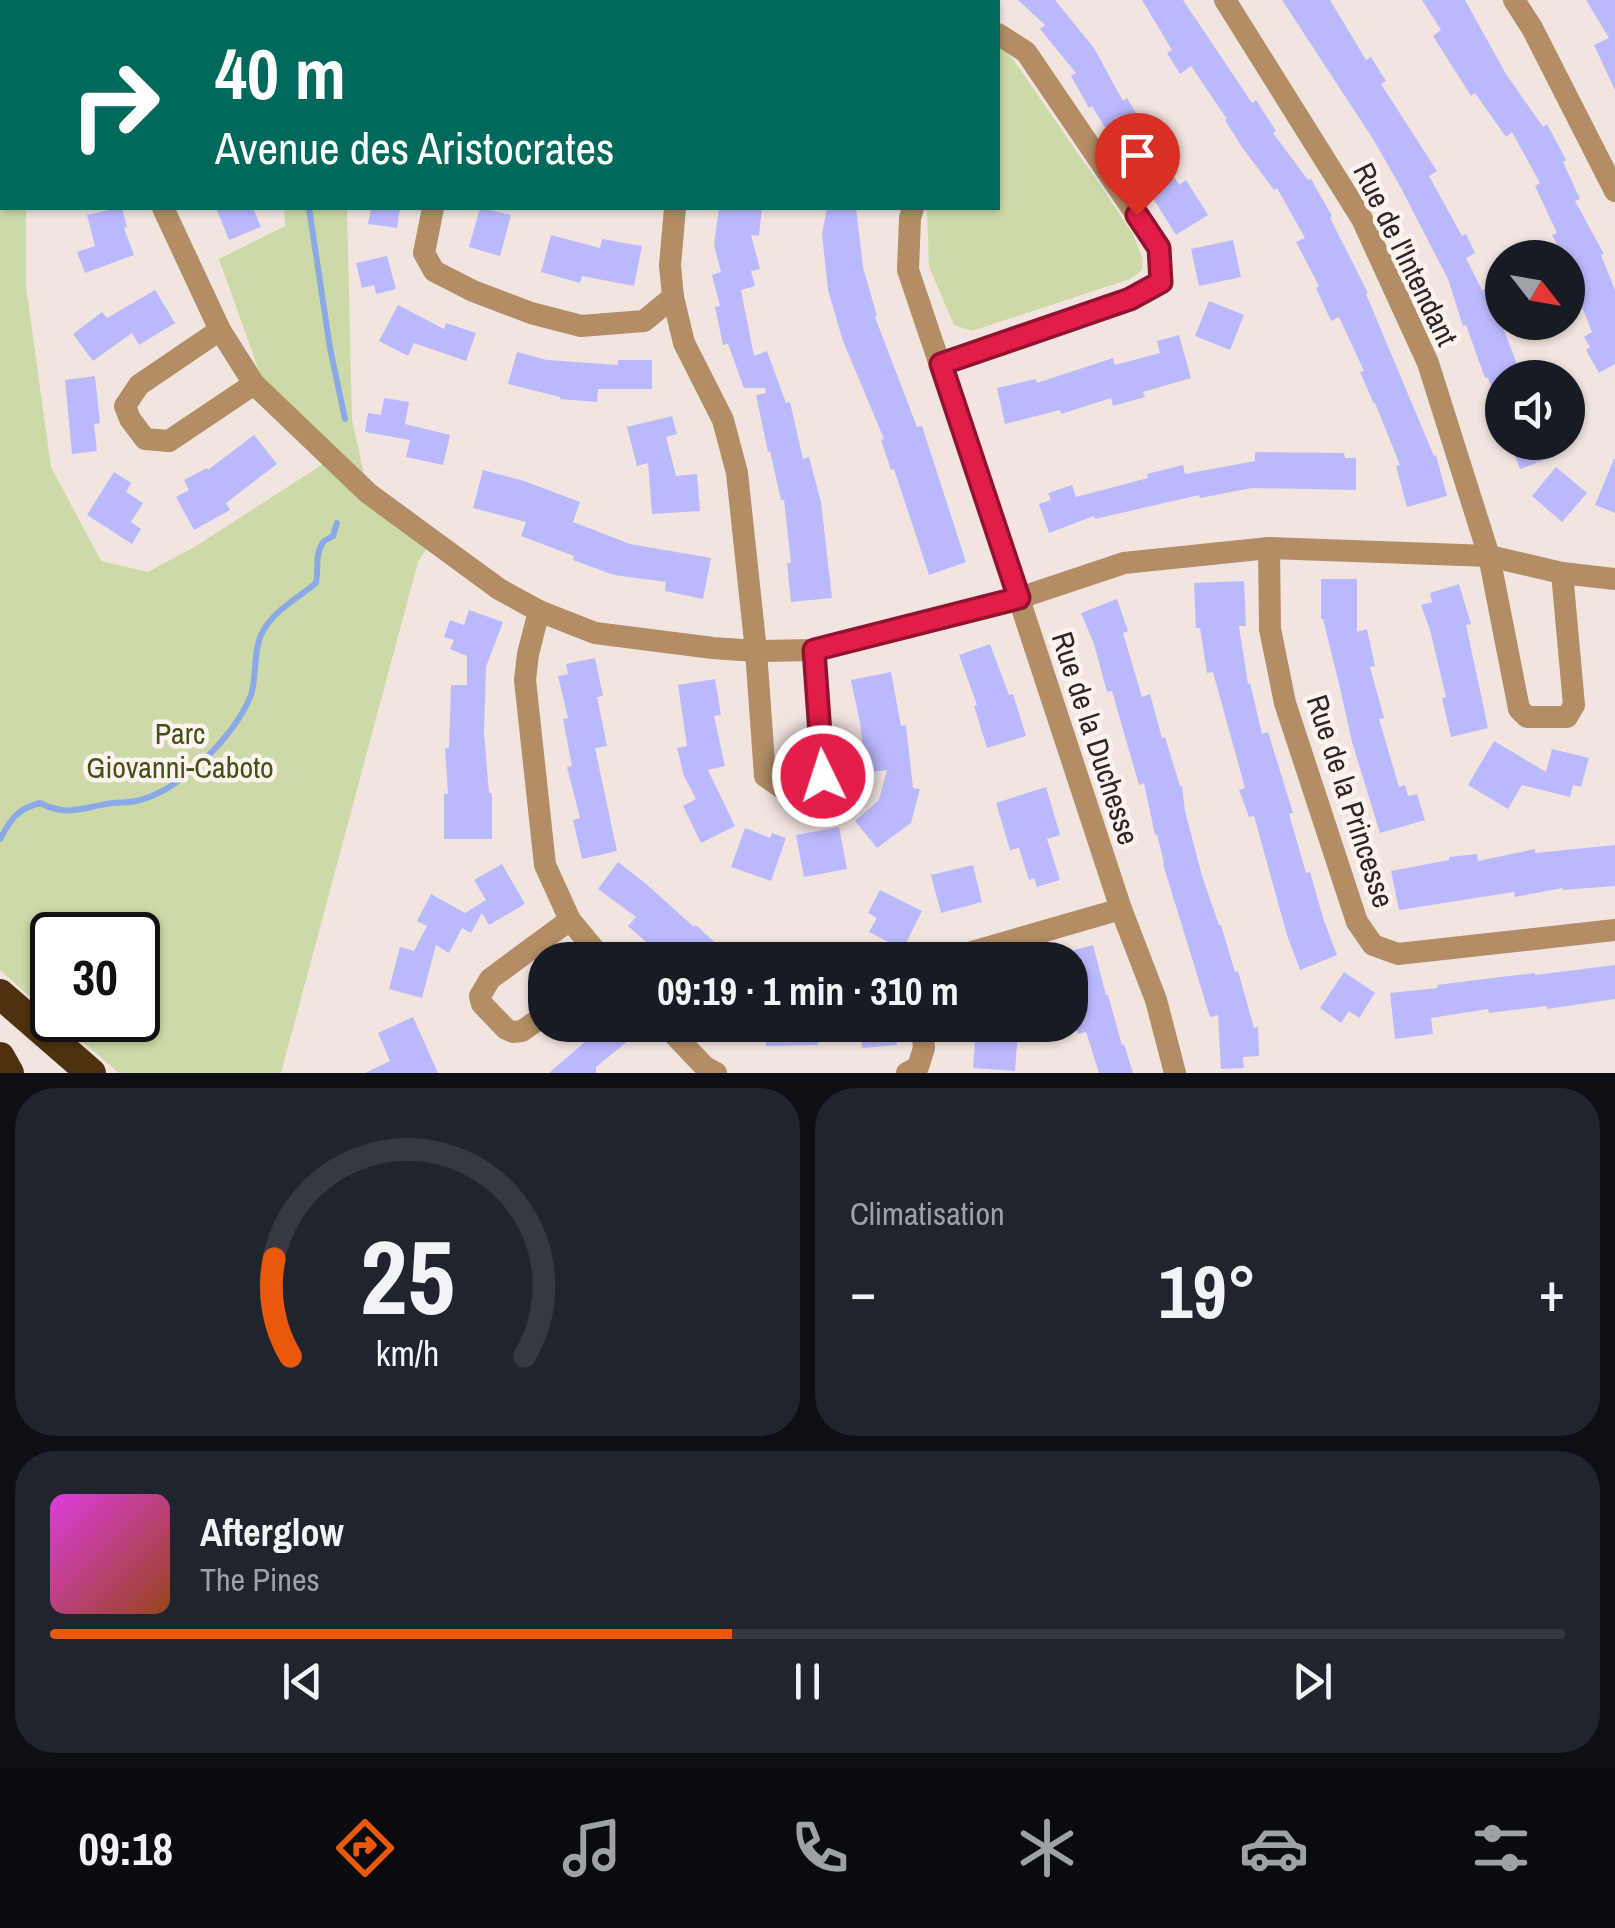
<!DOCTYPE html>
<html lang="fr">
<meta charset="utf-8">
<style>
body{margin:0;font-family:"Archivo Narrow",sans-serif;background:#20242c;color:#f1f3f6;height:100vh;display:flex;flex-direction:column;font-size:38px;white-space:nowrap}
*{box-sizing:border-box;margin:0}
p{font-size:32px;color:#9ea1a6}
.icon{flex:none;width:55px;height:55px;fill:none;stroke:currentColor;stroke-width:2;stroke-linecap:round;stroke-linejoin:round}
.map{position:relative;height:1073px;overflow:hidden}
.panel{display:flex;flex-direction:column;gap:15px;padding:15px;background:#0d0f14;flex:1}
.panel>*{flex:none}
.guide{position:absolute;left:0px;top:0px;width:1000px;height:210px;box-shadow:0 2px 8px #0004;background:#00695c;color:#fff;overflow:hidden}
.needle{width:65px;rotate:121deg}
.fabs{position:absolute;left:1485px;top:240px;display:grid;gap:20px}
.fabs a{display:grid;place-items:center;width:100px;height:100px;border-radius:50%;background:#171b24;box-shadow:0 2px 8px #0004;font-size:50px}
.speed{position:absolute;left:30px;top:912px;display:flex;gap:20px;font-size:50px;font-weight:700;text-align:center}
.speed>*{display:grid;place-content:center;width:130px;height:130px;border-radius:50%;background:#171b24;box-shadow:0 2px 8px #0004;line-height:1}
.speed .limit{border:5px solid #111;border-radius:15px;background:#fff;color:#111}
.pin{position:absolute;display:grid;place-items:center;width:85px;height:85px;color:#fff;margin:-102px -42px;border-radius:50% 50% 50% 0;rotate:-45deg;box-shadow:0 0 10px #0007}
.pin .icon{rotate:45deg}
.me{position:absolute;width:110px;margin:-55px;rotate:356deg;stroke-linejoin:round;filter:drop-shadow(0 0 8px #0008)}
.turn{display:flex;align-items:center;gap:35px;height:210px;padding:0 50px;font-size:45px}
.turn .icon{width:130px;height:130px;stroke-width:2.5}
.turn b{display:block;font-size:70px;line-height:85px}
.big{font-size:75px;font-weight:800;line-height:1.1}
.panel .tile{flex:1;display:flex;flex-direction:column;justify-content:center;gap:15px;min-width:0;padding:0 35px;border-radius:40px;background:#20242c}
.panel .dial{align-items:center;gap:0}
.dial svg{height:260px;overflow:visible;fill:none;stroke:#363941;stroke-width:7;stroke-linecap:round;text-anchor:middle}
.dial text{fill:#f1f3f6;stroke:none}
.song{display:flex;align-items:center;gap:30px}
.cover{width:120px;height:120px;border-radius:15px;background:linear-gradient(135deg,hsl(300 70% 55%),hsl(20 70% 35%))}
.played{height:10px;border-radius:5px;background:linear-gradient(90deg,#ea580c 45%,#363941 45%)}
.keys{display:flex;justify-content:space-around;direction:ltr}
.heat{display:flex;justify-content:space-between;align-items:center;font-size:55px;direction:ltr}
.panel .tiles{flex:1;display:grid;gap:15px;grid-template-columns:1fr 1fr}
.tile:last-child{grid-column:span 2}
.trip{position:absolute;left:528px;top:942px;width:560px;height:100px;border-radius:40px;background:#171b24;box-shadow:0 2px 8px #0004;font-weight:800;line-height:100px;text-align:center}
.menu{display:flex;height:160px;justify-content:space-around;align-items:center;background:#090b0e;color:#9ea1a6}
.menu .icon{width:70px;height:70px}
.menu .active{color:#ea580c}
.menu b{font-size:45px;color:#f1f3f6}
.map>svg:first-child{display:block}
</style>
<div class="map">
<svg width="1615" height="1073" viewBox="0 0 1615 1073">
<rect width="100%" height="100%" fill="#f2e5e0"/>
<g fill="#cddaa7">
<path d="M 0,24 L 2,24 L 2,208 L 26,208 L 26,286 L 51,467 L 101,561 L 148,572 L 196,546 L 331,459 L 269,399 L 219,259 L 285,226 L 284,208 L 347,208 L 352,420 L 368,492 L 432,540 L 418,562 L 281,1073 L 119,1073 L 58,1020 L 138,1020 L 138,935 L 52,935 L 52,1016 L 0,970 Z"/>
<path d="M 998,45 L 1013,59 L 1132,232 L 1143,259 L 1142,270 L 1130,279 L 972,331 L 954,325 L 929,267 L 927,208 L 998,208 Z"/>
</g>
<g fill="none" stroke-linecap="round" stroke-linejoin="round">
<g stroke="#8ba9e7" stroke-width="6">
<path d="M 304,2 L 304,0"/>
<path d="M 309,208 L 330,348 L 345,419"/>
<path d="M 0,839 C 11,819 17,809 40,803 C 65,816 79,809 106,804 C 116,802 127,803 136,801 C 179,792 236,735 251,695 C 257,676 253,652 261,635 C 272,611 297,599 316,583 C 319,567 314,555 324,541 L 333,536 L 337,523"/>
</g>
</g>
<g fill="#bbb9fe">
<path d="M 1018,0 L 1055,0 L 1094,48 L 1123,101 L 1127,98 L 1179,185 L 1186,180 L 1208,215 L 1176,235 L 1121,147 L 1118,149 L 1092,106 L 1089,108 L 1071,76 L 1076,73 L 1040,29 L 1045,25 Z"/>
<path d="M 1142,0 L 1183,0 L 1252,103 L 1256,100 L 1276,131 L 1273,133 L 1308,180 L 1311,179 L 1332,216 L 1330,218 L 1368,293 L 1366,294 L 1434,456 L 1436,455 L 1447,496 L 1407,507 L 1396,466 L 1400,465 L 1375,403 L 1374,404 L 1360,372 L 1364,371 L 1339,317 L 1331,321 L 1316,288 L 1319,286 L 1296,242 L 1305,238 L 1277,188 L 1274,190 L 1242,147 L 1225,120 L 1227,119 L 1191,66 L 1180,74 L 1167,53 L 1172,50 Z"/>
<path d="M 1282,0 L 1330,0 L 1366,60 L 1371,57 L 1386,81 L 1381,84 L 1437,171 L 1429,176 L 1462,236 L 1466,234 L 1475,253 L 1466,258 L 1482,290 L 1491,288 L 1498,314 L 1522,378 L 1502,378 L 1502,411 L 1500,411 L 1488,378 L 1485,378 L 1466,325 L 1463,326 L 1448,279 L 1401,188 L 1373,139 Z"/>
<path d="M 1422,0 L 1465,0 L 1506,74 L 1543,127 L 1547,124 L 1566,160 L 1563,162 L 1580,199 L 1575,201 L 1604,254 L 1601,255 L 1615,290 L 1615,364 L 1599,373 L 1586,350 L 1590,347 L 1584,337 L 1592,332 L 1568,272 L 1568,258 L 1565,258 L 1552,235 L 1557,233 L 1535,186 L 1540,183 L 1512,132 L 1506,137 L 1475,93 L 1471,96 L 1433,36 L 1441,30 Z"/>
<path d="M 1586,0 L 1615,0 L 1615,90 L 1594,45 L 1609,38 Z"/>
<path d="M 118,208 L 122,208 L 127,227 L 124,228 L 134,255 L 85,273 L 77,252 L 95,246 L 87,215 Z"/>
<path d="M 216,208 L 253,208 L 261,227 L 229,240 Z"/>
<path d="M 371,208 L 400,208 L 397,228 L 368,224 Z"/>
<path d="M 480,208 L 511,215 L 500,256 L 469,247 Z"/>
<path d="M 719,208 L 762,208 L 759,236 L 751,235 L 760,269 L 751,271 L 755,286 L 741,290 L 754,356 L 767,351 L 786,403 L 790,402 L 803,459 L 809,457 L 821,502 L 832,598 L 791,602 L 787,563 L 791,563 L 784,500 L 781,500 L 770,451 L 768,452 L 756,395 L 766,393 L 765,388 L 744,388 L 728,344 L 723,345 L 715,307 L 720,306 L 712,275 L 721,272 L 714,245 Z"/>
<path d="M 827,208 L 856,208 L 863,267 L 877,316 L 875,317 L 917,427 L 922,426 L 966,562 L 929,575 L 894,469 L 891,470 L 881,440 L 884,439 L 843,341 L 828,290 L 822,234 Z"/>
<path d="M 551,235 L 600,248 L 602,239 L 642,246 L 634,286 L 582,276 L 580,283 L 541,272 Z"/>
<path d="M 1233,240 L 1241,277 L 1199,286 L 1191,249 Z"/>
<path d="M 387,256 L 396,289 L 376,294 L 374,285 L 362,288 L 356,263 Z"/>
<path d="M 155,290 L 175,323 L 139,345 L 132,333 L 93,361 L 73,334 L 102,312 L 107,318 Z"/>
<path d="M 1209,301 L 1244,315 L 1230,350 L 1195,336 Z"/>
<path d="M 398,305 L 444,329 L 446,323 L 476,333 L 466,361 L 414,343 L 408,356 L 379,341 Z"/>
<path d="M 1179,335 L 1191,378 L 1143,392 L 1145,397 L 1113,406 L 1111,398 L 1061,414 L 1060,410 L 1005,424 L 997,388 L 1036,379 L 1037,383 L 1113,358 L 1115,365 L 1160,353 L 1157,341 Z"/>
<path d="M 517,352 L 547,360 L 618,365 L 618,360 L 652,360 L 652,389 L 598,389 L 597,402 L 560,399 L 560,397 L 508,384 Z"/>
<path d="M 95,376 L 100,423 L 94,424 L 97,451 L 72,454 L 65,380 Z"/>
<path d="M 384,398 L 409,402 L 405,424 L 450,435 L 443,465 L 406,457 L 410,440 L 365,432 L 368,413 L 381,415 Z"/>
<path d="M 672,416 L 677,434 L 666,437 L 676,476 L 697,474 L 700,511 L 652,514 L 648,463 L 637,466 L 627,427 Z"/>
<path d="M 254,435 L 277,464 L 226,503 L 230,510 L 194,530 L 176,497 L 189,490 L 184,480 L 207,468 L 208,470 Z"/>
<path d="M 1510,442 L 1553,442 L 1558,455 L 1520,469 Z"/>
<path d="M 1255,452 L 1344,453 L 1345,458 L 1356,458 L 1356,490 L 1252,488 L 1200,498 L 1199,495 L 1095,519 L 1094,516 L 1049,533 L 1039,504 L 1051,500 L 1048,493 L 1072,485 L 1076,497 L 1148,478 L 1147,474 L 1183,465 L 1185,474 L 1255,461 Z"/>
<path d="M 1614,459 L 1615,459 L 1615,513 L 1595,505 Z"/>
<path d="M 1556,467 L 1587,493 L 1562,522 L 1532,496 Z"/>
<path d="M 483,470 L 524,481 L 580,502 L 573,522 L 630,544 L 711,558 L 703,599 L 665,591 L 666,582 L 614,575 L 573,560 L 574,556 L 521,536 L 526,522 L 473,508 Z"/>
<path d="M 114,472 L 131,483 L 126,492 L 143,503 L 131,522 L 141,529 L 132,544 L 87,515 Z"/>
<path d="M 1321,579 L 1357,579 L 1357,632 L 1367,629 L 1375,666 L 1370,667 L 1384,718 L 1379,719 L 1399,787 L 1405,785 L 1408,796 L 1417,794 L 1425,820 L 1380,833 L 1352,742 L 1340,688 L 1323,619 L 1321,619 Z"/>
<path d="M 1244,581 L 1246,626 L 1239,626 L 1248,684 L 1250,683 L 1262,734 L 1268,732 L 1293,813 L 1289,814 L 1306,873 L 1310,872 L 1324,921 L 1337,955 L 1300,970 L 1287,935 L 1254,816 L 1249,817 L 1239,790 L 1245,788 L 1213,672 L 1207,673 L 1200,628 L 1196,628 L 1194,583 Z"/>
<path d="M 1459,584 L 1471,624 L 1466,625 L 1488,728 L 1451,737 L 1442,698 L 1446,697 L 1430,630 L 1421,605 L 1432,602 L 1430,593 Z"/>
<path d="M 1117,599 L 1128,631 L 1123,633 L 1142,697 L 1150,694 L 1162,738 L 1165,737 L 1180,786 L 1182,786 L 1185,811 L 1202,876 L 1219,925 L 1221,925 L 1235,972 L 1238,971 L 1254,1028 L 1258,1027 L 1259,1056 L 1243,1057 L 1244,1068 L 1221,1069 L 1218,1015 L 1210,1017 L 1163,864 L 1164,863 L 1157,834 L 1155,835 L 1144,783 L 1139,785 L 1112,691 L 1107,692 L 1094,644 L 1081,613 Z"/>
<path d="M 469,610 L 503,622 L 486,667 L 484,733 L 489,793 L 492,793 L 492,839 L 444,839 L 444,794 L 448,794 L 445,748 L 449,748 L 451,685 L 467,685 L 467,656 L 450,649 L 454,640 L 444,637 L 450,620 L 464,625 Z"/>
<path d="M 990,644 L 1009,695 L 1013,694 L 1026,736 L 987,748 L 974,706 L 977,705 L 959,655 Z"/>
<path d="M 595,658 L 603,696 L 597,697 L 607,746 L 595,748 L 617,851 L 582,859 L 573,820 L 580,818 L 567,767 L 572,766 L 563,719 L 568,718 L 558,676 L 568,674 L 566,664 Z"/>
<path d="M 891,672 L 901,726 L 906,725 L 913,788 L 920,789 L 911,823 L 877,848 L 855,821 L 879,800 L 887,770 L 866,773 L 860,723 L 851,680 Z"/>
<path d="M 715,679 L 721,715 L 714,716 L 725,766 L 708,770 L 735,826 L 701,843 L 683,806 L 696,799 L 684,776 L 677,748 L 687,746 L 678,685 Z"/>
<path d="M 1494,741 L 1546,772 L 1552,749 L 1589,758 L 1581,787 L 1573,785 L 1570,797 L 1522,785 L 1508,809 L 1468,785 Z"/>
<path d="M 1046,787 L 1060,835 L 1047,839 L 1060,880 L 1037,887 L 1034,878 L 1029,880 L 1019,848 L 1010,850 L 996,803 Z"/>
<path d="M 839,827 L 847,869 L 804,877 L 796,835 Z"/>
<path d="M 745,828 L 770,838 L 772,833 L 786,838 L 771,881 L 731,867 Z"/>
<path d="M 1615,845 L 1615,886 L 1563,890 L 1563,888 L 1515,897 L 1514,892 L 1399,910 L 1391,871 L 1449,860 L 1449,857 L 1477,854 L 1478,861 L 1535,849 L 1535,853 Z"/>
<path d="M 618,862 L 645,883 L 694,927 L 696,925 L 724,951 L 716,960 L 667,960 L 628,926 L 636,917 L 598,889 Z"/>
<path d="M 502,864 L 525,904 L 489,925 L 482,913 L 471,933 L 462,928 L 449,953 L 436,945 L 422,998 L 389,989 L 400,947 L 414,951 L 427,926 L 417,921 L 431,894 L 465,913 L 486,900 L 474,880 Z"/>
<path d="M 973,865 L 982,902 L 941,913 L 931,875 Z"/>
<path d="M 880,890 L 922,911 L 903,949 L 869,932 L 877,918 L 868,913 Z"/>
<path d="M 1093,945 L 1106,995 L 1108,995 L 1122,1045 L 1124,1044 L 1133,1073 L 1099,1073 L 1086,1032 L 1078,1034 L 1070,1005 L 1073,1004 L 1070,990 L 1070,951 Z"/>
<path d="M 1615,965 L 1615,999 L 1547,1009 L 1547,1006 L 1489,1013 L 1488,1009 L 1431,1018 L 1433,1034 L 1395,1039 L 1390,993 L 1438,988 L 1437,985 L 1492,978 L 1535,973 L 1535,975 Z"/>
<path d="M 1344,972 L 1375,993 L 1359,1018 L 1349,1011 L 1341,1023 L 1320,1008 Z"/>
<path d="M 413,1017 L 438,1073 L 365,1073 L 390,1061 L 378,1033 Z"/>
<path d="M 572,1025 L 625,1025 L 634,1036 L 596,1067 L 596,1073 L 549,1073 L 586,1041 Z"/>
<path d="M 766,1025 L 818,1025 L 818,1045 L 766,1046 Z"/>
<path d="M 861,1025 L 895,1025 L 897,1045 L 862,1048 Z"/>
<path d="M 976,1029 L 1018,1032 L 1015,1071 L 973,1068 Z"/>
</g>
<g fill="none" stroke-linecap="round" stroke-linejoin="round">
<g stroke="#b28d65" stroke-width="22">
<path d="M 145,0 L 145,2"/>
<path d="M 437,0 L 437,2"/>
<path d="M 1225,0 L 1362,219 L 1428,363 L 1489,556 L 1519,709 L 1527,717 L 1567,717 L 1574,705 L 1562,573"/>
<path d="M 1514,0 L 1532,28 L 1615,191"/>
<path d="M 726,2 L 727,0"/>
<path d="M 163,208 L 220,330 L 254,384 L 368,493 L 432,540 L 499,589 L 539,611 L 595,633 L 713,648 L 756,651 L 814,650 L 1019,598 L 1124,563 L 1269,548 L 1489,556 L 1562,573 L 1615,579"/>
<path d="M 433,208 L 424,253 L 434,271 L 473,291 L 531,313 L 581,326 L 644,321 L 673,297"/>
<path d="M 675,208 L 670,265 L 673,297 L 684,343 L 723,420 L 737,473 L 756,651 L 765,776 L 782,788 L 816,788 L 823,777 L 814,650"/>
<path d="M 913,208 L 910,218 L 908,270 L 1024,614 L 1121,909 L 1156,1000 L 1175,1073"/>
<path d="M 220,330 L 139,385 L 125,406 L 130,419 L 145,439 L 169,441 L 254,384"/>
<path d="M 941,364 L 1129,299 L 1161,281 L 1159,248 L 1026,52 L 998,34"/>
<path d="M 1269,548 L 1270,629 L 1285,703 L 1357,922 L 1373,945 L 1398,954 L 1615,930"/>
<path d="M 539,611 L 528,654 L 525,680 L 545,865 L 570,920 L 603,960"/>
<path d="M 944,960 L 1121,909"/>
<path d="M 545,1015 L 522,1031 L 513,1032 L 506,1029 L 482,1004 L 480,996 L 490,979 L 570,920"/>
<path d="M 665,1025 L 705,1067 L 716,1073"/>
<path d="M 907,1073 L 918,1067 L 924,1048 L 922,1025"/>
</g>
<g stroke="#4e3210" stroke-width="30">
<path d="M 0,994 L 91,1073"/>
<path d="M 0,1057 L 9,1073"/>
</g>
</g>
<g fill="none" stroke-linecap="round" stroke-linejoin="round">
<g stroke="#92132f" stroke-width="25">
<path id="route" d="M 823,776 L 814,650 L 1019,598 L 941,364 L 1130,299 L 1161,282 L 1159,248 L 1137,215"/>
</g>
<use href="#route" stroke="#e11d48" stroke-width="18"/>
</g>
<g text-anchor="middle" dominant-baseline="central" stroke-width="9" stroke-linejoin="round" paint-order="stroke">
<g font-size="30" fill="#2d2826" stroke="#fef3ef">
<text transform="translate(1406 254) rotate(64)">Rue de l'Intendant</text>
<text transform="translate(1096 738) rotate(72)">Rue de la Duchesse</text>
<text transform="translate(1351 801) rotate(72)">Rue de la Princesse</text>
</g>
<g font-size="30" fill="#45501b" stroke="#fef3ef">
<text x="180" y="733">Parc<tspan x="180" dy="34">Giovanni-Caboto</tspan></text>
</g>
</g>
</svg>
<div class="fabs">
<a><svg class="needle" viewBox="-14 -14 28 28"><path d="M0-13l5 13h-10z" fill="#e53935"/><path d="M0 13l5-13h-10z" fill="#9ea1a6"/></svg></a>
<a><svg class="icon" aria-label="sound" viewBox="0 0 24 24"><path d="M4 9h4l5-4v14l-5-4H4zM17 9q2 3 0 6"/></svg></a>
</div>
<div class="speed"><div class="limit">30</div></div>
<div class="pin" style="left:1137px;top:215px;background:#d93025"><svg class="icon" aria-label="arrive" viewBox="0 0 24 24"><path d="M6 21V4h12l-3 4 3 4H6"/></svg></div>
<svg class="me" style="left:823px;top:776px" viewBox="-20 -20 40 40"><circle r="17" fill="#e11d48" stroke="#fff" stroke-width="3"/><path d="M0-11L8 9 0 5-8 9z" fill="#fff"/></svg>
<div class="trip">09:19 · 1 min · 310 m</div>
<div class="guide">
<div class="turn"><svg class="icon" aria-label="right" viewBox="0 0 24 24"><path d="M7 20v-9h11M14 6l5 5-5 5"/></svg><div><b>40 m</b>Avenue des Aristocrates</div></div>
</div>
</div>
<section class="panel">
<div class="tiles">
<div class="tile dial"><svg viewBox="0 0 100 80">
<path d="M14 69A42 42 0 1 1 86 69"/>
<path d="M14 69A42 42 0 0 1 9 39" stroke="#ea580c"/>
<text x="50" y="56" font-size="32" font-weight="700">25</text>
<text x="50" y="72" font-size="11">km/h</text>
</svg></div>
<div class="tile"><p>Climatisation</p>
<div class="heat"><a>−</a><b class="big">19°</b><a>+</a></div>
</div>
<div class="tile">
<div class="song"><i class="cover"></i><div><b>Afterglow</b><p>The Pines</p></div></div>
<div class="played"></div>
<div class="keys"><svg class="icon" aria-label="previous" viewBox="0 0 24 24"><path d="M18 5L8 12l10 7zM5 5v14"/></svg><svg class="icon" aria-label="pause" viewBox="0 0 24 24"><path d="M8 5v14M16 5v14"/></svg><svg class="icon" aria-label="next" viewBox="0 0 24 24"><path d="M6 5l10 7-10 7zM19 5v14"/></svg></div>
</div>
</div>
</section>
<nav class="menu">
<b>09:18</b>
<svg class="icon active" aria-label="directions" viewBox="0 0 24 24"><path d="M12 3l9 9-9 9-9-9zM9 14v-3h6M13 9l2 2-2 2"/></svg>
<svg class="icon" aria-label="music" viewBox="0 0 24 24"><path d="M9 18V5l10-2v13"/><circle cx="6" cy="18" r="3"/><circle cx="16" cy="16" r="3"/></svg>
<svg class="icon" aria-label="phone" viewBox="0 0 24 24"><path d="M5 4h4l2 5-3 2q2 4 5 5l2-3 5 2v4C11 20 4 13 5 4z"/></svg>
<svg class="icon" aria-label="climate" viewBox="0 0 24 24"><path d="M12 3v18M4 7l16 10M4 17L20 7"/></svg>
<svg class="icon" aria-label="car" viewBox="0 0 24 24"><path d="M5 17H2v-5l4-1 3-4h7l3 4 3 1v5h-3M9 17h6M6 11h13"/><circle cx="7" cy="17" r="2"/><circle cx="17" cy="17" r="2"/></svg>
<svg class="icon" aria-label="filters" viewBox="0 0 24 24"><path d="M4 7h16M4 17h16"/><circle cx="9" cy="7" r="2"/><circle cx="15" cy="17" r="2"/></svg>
</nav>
